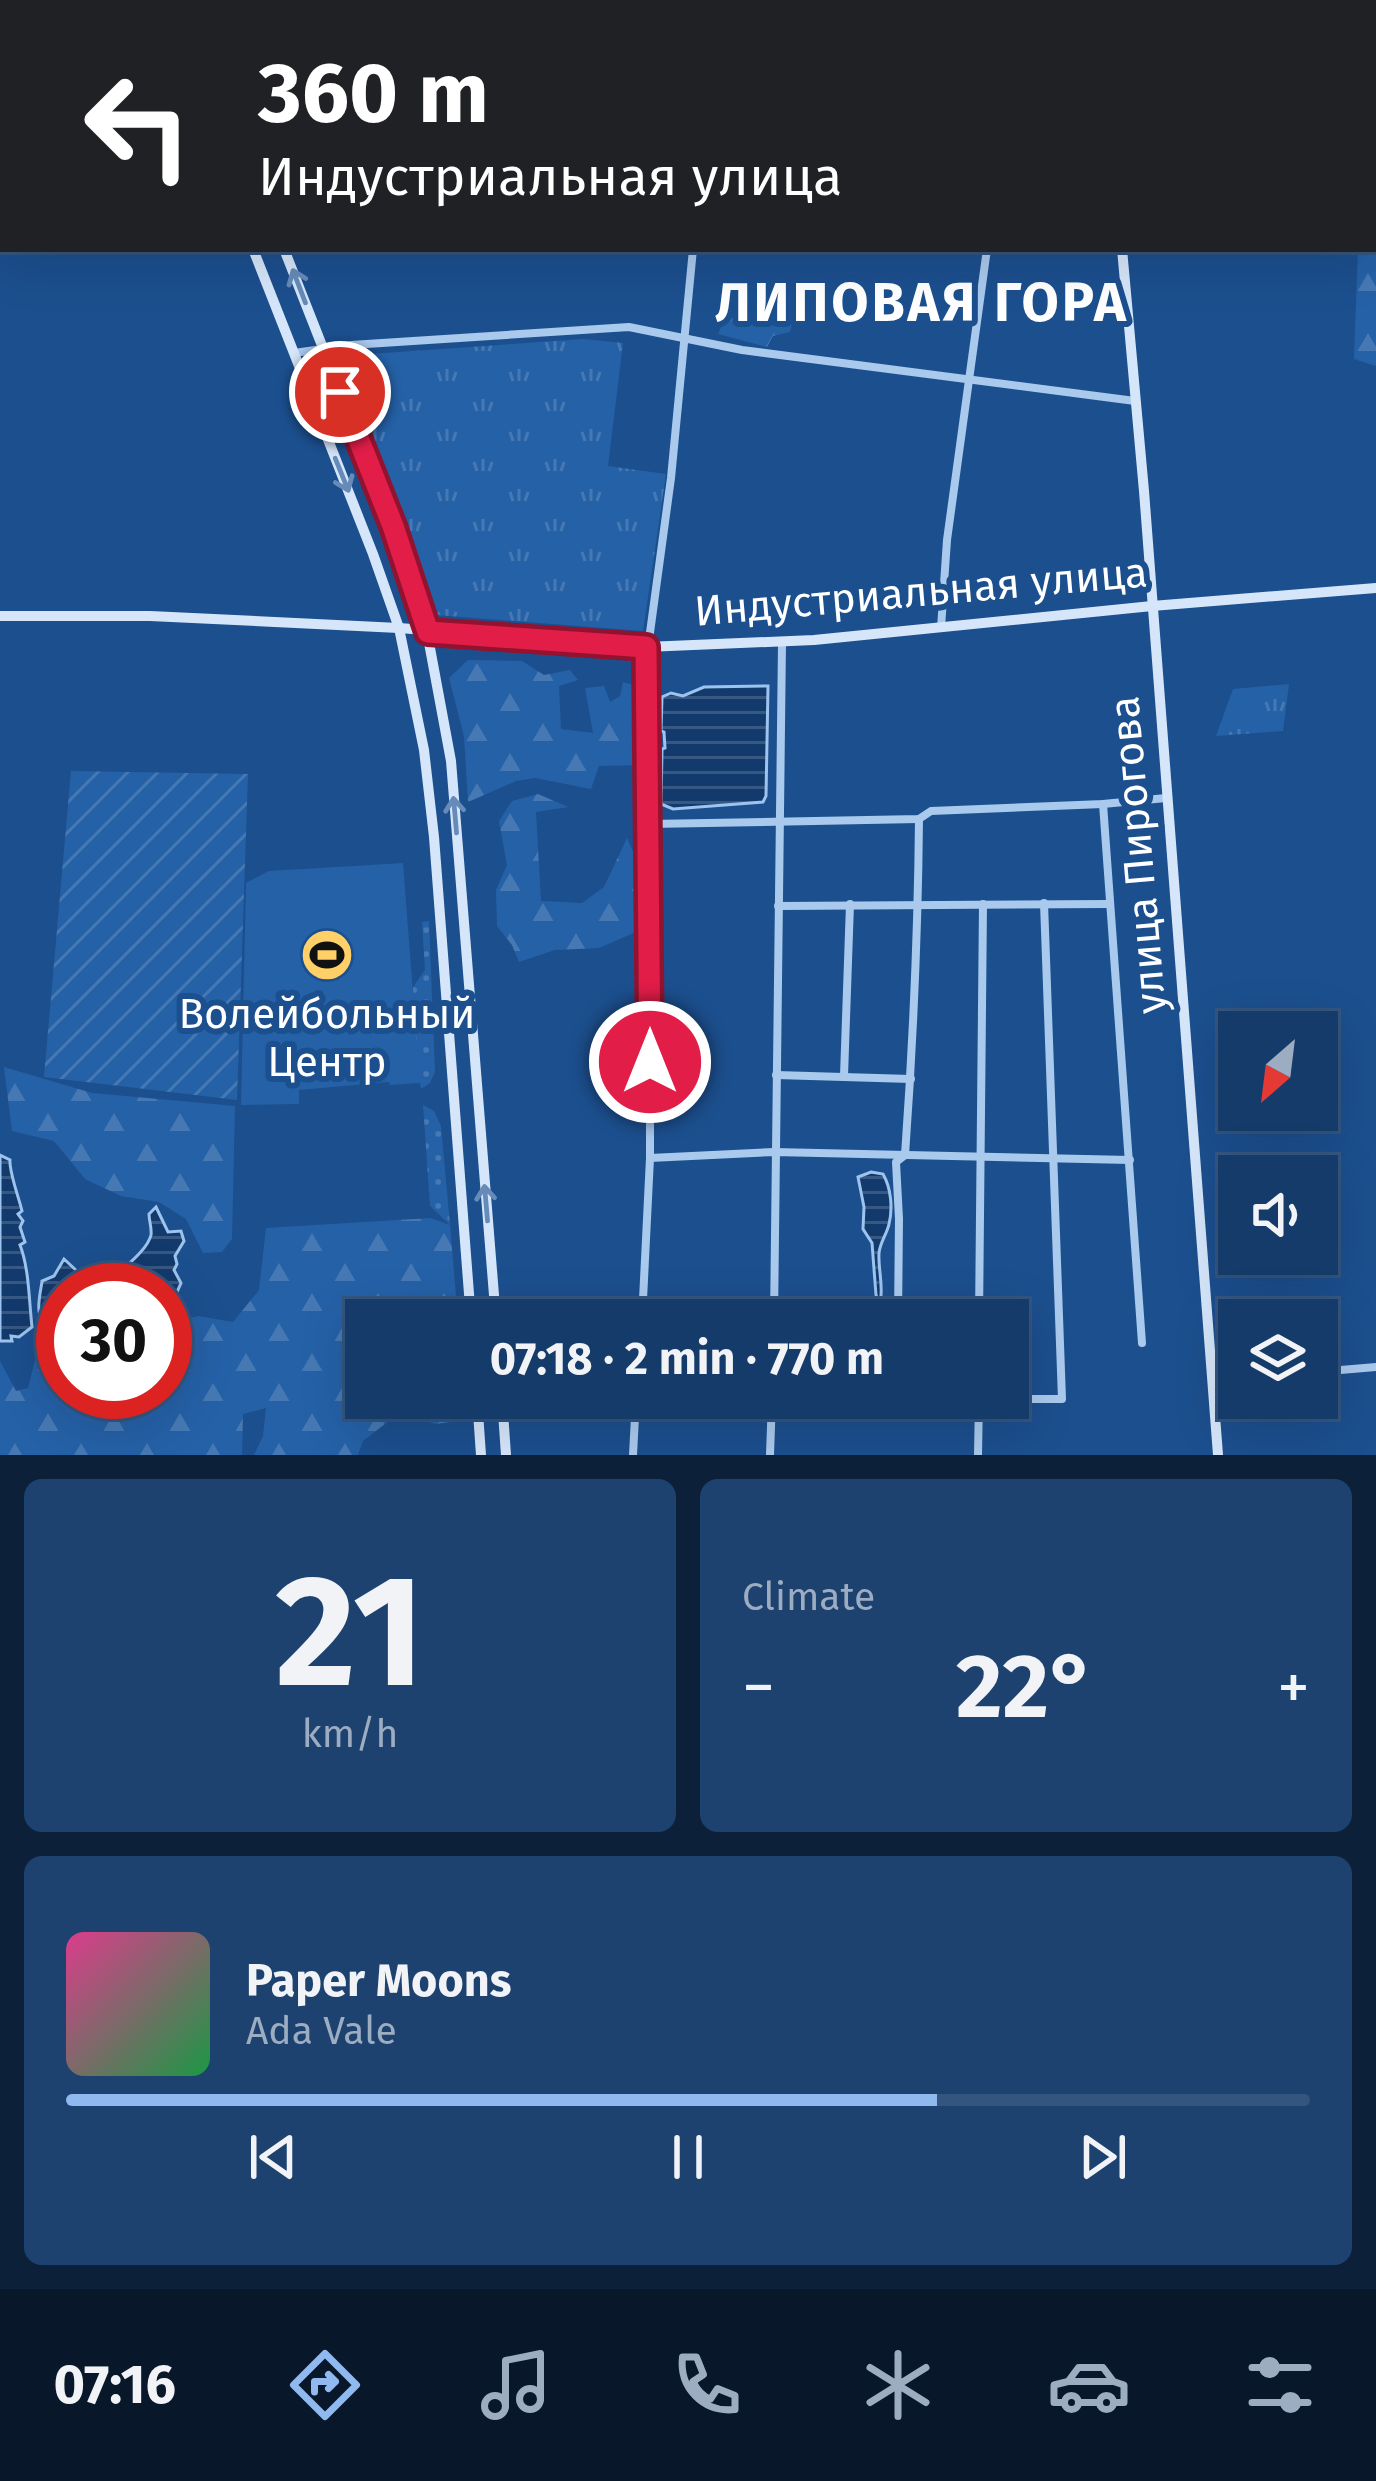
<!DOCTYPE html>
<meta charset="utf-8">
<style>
body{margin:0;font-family:"Fira Sans",sans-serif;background:#1e4270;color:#f1f3f6;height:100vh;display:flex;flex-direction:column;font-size:45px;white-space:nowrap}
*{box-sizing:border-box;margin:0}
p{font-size:39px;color:#9dadc1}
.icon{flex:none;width:66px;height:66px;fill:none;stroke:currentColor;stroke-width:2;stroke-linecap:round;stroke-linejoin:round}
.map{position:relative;height:1455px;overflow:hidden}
.side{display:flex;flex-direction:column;gap:24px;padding:24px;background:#0c203a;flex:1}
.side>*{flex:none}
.top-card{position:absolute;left:0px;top:0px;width:1377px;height:252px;box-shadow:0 12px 48px #0002,0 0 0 3px #34557e;background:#202124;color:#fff;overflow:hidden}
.needle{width:78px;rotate:208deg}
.buttons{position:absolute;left:1218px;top:1011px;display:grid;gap:24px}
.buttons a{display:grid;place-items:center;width:120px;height:120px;border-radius:0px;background:#153b6a;box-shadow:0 12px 48px #0002,0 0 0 3px #34557e;font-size:60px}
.speed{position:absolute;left:36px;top:1263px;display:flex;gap:24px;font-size:60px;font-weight:700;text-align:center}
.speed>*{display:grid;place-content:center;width:156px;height:156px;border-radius:50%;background:#153b6a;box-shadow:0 12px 48px #0002,0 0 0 3px #34557e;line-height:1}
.speed .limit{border:18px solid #d22;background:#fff;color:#111}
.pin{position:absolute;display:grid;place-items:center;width:102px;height:102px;color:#fff;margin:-51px;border:6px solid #fff;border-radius:50%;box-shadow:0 3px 12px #0007}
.me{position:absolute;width:132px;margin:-66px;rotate:0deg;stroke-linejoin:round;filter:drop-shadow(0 0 9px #0008)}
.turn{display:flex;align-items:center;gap:42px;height:252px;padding:0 60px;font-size:54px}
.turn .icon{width:156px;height:156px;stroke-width:2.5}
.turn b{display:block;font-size:84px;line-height:102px}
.big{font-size:90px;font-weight:700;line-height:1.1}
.side .tile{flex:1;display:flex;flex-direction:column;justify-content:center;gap:18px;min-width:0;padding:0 42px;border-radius:18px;background:#1e4270}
.side .dial{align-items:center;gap:0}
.dial b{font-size:156px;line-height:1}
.song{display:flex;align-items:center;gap:36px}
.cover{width:144px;height:144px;border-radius:18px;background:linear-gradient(135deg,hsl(330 70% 55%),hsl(140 70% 35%))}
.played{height:12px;border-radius:6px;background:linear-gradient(90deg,#90b9f0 70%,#34557e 70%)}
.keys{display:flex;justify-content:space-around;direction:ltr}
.heat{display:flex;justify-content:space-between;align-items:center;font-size:66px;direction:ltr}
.side .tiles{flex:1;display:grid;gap:24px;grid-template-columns:1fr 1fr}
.tile:last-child{grid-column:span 2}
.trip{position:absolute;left:345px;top:1299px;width:684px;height:120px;border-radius:0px;background:#153b6a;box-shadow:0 12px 48px #0002,0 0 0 3px #34557e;font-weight:700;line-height:120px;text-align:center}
.tab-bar{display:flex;height:192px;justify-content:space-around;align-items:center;background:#08182a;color:#9dadc1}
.tab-bar .icon{width:84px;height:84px}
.tab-bar .on{color:#90b9f0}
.tab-bar b{font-size:54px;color:#f1f3f6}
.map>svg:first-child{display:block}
</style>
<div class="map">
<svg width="1376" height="1455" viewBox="0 0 1376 1455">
<defs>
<pattern id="grass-dots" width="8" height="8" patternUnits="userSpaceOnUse" patternTransform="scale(3)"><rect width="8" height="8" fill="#2561a7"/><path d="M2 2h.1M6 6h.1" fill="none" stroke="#4679b4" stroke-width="1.8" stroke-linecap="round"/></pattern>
<pattern id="forest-firs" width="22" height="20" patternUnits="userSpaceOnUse" patternTransform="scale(3)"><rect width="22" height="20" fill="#2561a7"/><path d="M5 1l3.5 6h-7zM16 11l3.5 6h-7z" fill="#4679b4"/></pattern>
<pattern id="park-tufts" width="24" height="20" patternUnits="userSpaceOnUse" patternTransform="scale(3)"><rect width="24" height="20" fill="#2561a7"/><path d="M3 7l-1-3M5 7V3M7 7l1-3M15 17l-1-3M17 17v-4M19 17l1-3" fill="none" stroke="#4679b4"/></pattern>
<pattern id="garden-furrows" width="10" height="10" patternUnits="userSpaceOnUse" patternTransform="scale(3)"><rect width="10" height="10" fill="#2561a7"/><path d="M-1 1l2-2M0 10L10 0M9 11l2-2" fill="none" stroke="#4679b4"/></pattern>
<pattern id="water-rules" width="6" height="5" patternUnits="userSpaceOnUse" patternTransform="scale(3)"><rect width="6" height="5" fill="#133a6c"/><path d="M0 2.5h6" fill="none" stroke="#365882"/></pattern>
</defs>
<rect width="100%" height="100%" fill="#1c4f8e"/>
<g fill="url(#grass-dots)">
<path d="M 429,921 L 435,1072 L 430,1083 L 421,1089 L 420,1083 L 414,1083 L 413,987 L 425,970 L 422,922 Z"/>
<path d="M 423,1105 L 434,1111 L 441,1126 L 450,1225 L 430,1206 Z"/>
</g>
<g fill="url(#forest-firs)">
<path d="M 1374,178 L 1376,178 L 1376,366 L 1354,359 L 1358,249 L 1374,249 Z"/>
<path d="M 787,284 L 801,284 L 790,332 L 773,336 L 767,347 L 718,334 L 736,292 L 755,293 L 756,305 L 778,310 Z"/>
<path d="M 468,660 L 522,661 L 544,675 L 570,670 L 578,680 L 559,686 L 561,729 L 593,733 L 585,688 L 604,686 L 610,702 L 620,696 L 623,682 L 640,687 L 641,765 L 599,766 L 591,789 L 535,778 L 516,781 L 468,802 L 464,736 L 449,678 Z"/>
<path d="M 538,794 L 568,807 L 536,812 L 541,901 L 582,903 L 604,887 L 627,838 L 640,867 L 638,931 L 599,948 L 555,950 L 519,962 L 512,945 L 497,926 L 496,890 L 507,865 L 499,821 L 512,801 Z"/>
<path d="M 4,1067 L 92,1093 L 235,1106 L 232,1239 L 222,1252 L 203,1253 L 186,1219 L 159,1202 L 121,1196 L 85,1179 L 54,1141 L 12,1131 Z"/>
<path d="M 431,1218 L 450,1225 L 458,1320 L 366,1320 L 366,1398 L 464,1398 L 466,1420 L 435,1424 L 418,1418 L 390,1420 L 363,1441 L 358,1455 L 254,1455 L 263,1436 L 266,1408 L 243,1414 L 242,1455 L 0,1455 L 0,1361 L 16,1391 L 28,1388 L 36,1356 L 63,1349 L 63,1392 L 165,1392 L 165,1324 L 198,1316 L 233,1322 L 259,1290 L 266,1228 Z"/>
</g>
<g fill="url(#park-tufts)">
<path d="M 583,339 L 623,343 L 608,466 L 666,474 L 643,631 L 436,615 L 341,356 Z"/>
<path d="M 1289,684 L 1283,731 L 1216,736 L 1233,689 Z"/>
</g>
<path fill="url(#garden-furrows)" d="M 71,771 L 248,774 L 237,1100 L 44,1077 Z"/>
<path fill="#2561a7" d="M 403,863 L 420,1083 L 390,1085 L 389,1082 L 299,1090 L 299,1104 L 241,1105 L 246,883 L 269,871 Z"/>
<g fill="url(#water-rules)" stroke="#9cc4ef" stroke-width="3">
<path d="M 768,686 L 766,796 L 763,802 L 673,809 L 661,804 L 662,749 L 665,748 L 664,732 L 661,731 L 662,697 L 671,693 L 683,696 L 704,687 Z"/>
<path d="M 0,1155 L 10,1160 C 9,1172 19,1198 22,1211 L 18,1214 L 23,1221 L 20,1227 L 25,1242 L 20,1245 C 29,1268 29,1300 32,1327 L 19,1337 L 11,1336 L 12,1341 L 0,1341 Z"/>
<path d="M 871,1172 L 883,1174 C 891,1188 893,1208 889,1224 C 887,1234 880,1242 879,1253 C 878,1270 884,1287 880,1304 L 876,1295 L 872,1243 L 863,1229 L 864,1207 L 858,1177 Z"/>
<path d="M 156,1207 L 168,1232 L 181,1231 L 184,1241 L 175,1256 L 177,1264 L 174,1270 L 181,1283 L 172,1303 L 165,1308 L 165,1290 L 102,1290 C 113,1275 147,1253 151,1235 C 152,1228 149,1221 149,1214 Z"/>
<path d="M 64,1259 L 78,1272 L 84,1290 L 63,1290 L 63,1330 C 57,1326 43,1320 40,1315 C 36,1307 42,1285 42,1281 L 54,1276 Z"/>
</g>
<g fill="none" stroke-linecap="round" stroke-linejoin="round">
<g stroke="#a9c9ed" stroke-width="8">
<path d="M 771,3 L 810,0"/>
<path d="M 294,353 L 351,345 L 629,327 L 742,350 L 1135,401"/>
<path d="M 941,628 L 947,540 L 987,249"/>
<path d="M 1103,804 L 1142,1343"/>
<path d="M 650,824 L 919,819 L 931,811 L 1103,804 L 1166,798"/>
<path d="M 778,906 L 1109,904"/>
<path d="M 776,1075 L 911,1079"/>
<path d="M 844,1076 L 850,904"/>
<path d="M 650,1158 L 774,1152 L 1130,1160"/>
<path d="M 642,1320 L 650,1158 L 650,824 L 646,662 L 671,478 L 693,249"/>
<path d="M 774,1320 L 782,643"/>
<path d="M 898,1320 L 899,1219 L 896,1162 L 905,1155 C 913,1043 918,931 919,819"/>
<path d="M 979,1320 L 983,904"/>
<path d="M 1317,1372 L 1376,1367"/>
<path d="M 1214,1380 L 1239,1378"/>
<path d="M 979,1399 L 1062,1399 L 1044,903"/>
<path d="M 633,1455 L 636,1398"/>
<path d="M 770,1455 L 772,1398"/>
<path d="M 978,1455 L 979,1399"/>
</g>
<g stroke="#d6e6fa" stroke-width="10">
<path d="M 155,0 L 156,3"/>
<path d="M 186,0 L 187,3"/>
<path d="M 1104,0 L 1104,3"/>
<path d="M 253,249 L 373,554 L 399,628 L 424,750 L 434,837 L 471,1320"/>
<path d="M 284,249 L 393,526 L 427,632 L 451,761 L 496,1320"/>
<path d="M 1122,249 L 1144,491 L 1218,1455"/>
<path d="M 0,616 L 150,616 L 399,628 L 646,647 L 814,640 L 1152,606 L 1376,588"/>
<path d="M 477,1398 L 481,1455"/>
<path d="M 502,1398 L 506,1455"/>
</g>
</g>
<defs><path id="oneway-shaft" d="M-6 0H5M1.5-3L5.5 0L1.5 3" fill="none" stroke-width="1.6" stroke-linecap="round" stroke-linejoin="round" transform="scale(3)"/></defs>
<g stroke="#668bb9">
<use href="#oneway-shaft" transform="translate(299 286) rotate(-111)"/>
<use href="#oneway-shaft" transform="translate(342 475) rotate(68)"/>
<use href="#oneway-shaft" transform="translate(455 815) rotate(-95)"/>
<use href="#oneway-shaft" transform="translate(486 1203) rotate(-95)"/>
</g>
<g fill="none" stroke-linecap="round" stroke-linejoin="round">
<g stroke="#92132f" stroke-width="30">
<path id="route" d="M 340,392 L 393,526 L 428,632 L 646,647 L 650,1062"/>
</g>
<use href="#route" stroke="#e11d48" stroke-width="21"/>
</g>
<defs>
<g id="stadium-disc" transform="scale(2.7)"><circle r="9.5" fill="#fed067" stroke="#1c4f8e"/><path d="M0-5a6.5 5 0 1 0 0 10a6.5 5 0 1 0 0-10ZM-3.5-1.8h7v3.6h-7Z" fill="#111"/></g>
</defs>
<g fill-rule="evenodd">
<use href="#stadium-disc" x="327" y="955"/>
</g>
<g text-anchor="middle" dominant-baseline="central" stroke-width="12" stroke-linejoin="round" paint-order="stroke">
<g font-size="42" fill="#fff" stroke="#1c4f8e">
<text transform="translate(921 592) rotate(-5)">Индустриальная улица</text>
<text transform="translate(1138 855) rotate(-95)">улица Пирогова</text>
</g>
<g font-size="42" fill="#fff" stroke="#1c4f8e">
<text x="327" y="1014">Волейбольный<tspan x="327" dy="48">Центр</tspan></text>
</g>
<g font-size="54" font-weight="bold" letter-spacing="3" fill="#fff" stroke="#1c4f8e">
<text x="922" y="303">ЛИПОВАЯ ГОРА</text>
</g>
</g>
</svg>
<div class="buttons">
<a><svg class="needle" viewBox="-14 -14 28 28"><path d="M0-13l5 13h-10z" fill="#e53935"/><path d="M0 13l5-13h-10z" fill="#9dadc1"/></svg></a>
<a><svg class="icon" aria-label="sound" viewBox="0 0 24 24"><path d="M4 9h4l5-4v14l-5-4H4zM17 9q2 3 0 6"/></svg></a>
<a><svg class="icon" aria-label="layers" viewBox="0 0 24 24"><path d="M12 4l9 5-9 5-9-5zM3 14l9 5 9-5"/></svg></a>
</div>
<div class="speed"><div class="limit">30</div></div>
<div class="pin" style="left:340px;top:392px;background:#d93025"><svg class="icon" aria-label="arrive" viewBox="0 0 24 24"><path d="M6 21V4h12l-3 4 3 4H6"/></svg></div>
<svg class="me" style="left:650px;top:1062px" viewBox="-20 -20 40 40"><circle r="17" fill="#e11d48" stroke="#fff" stroke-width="3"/><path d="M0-11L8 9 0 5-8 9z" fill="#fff"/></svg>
<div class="trip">07:18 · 2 min · 770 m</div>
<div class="top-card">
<div class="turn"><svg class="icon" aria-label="left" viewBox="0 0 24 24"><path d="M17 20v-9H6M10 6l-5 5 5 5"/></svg><div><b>360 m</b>Индустриальная улица</div></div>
</div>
</div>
<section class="side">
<div class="tiles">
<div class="tile dial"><b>21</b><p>km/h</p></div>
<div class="tile"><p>Climate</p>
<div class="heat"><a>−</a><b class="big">22°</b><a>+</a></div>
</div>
<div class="tile">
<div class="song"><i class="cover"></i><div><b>Paper Moons</b><p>Ada Vale</p></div></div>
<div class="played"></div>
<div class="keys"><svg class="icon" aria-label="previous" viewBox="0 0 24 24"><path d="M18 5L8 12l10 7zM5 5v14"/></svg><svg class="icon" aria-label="pause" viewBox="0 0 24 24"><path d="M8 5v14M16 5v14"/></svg><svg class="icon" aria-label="next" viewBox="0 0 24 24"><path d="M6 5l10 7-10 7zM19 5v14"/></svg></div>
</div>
</div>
</section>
<nav class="tab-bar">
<b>07:16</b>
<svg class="icon on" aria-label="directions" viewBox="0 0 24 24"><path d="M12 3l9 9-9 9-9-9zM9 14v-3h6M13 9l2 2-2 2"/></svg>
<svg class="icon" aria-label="music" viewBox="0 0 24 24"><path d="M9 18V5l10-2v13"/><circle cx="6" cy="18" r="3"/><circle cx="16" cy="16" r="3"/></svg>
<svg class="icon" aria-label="phone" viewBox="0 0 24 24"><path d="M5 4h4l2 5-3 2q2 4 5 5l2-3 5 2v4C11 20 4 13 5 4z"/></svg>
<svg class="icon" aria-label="climate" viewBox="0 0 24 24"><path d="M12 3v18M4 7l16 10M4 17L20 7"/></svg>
<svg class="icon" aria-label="car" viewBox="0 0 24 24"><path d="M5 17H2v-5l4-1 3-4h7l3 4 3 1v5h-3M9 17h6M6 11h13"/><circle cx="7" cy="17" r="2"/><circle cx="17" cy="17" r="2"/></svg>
<svg class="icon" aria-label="filters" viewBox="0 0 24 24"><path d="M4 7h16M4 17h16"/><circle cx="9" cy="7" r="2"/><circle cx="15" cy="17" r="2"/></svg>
</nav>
